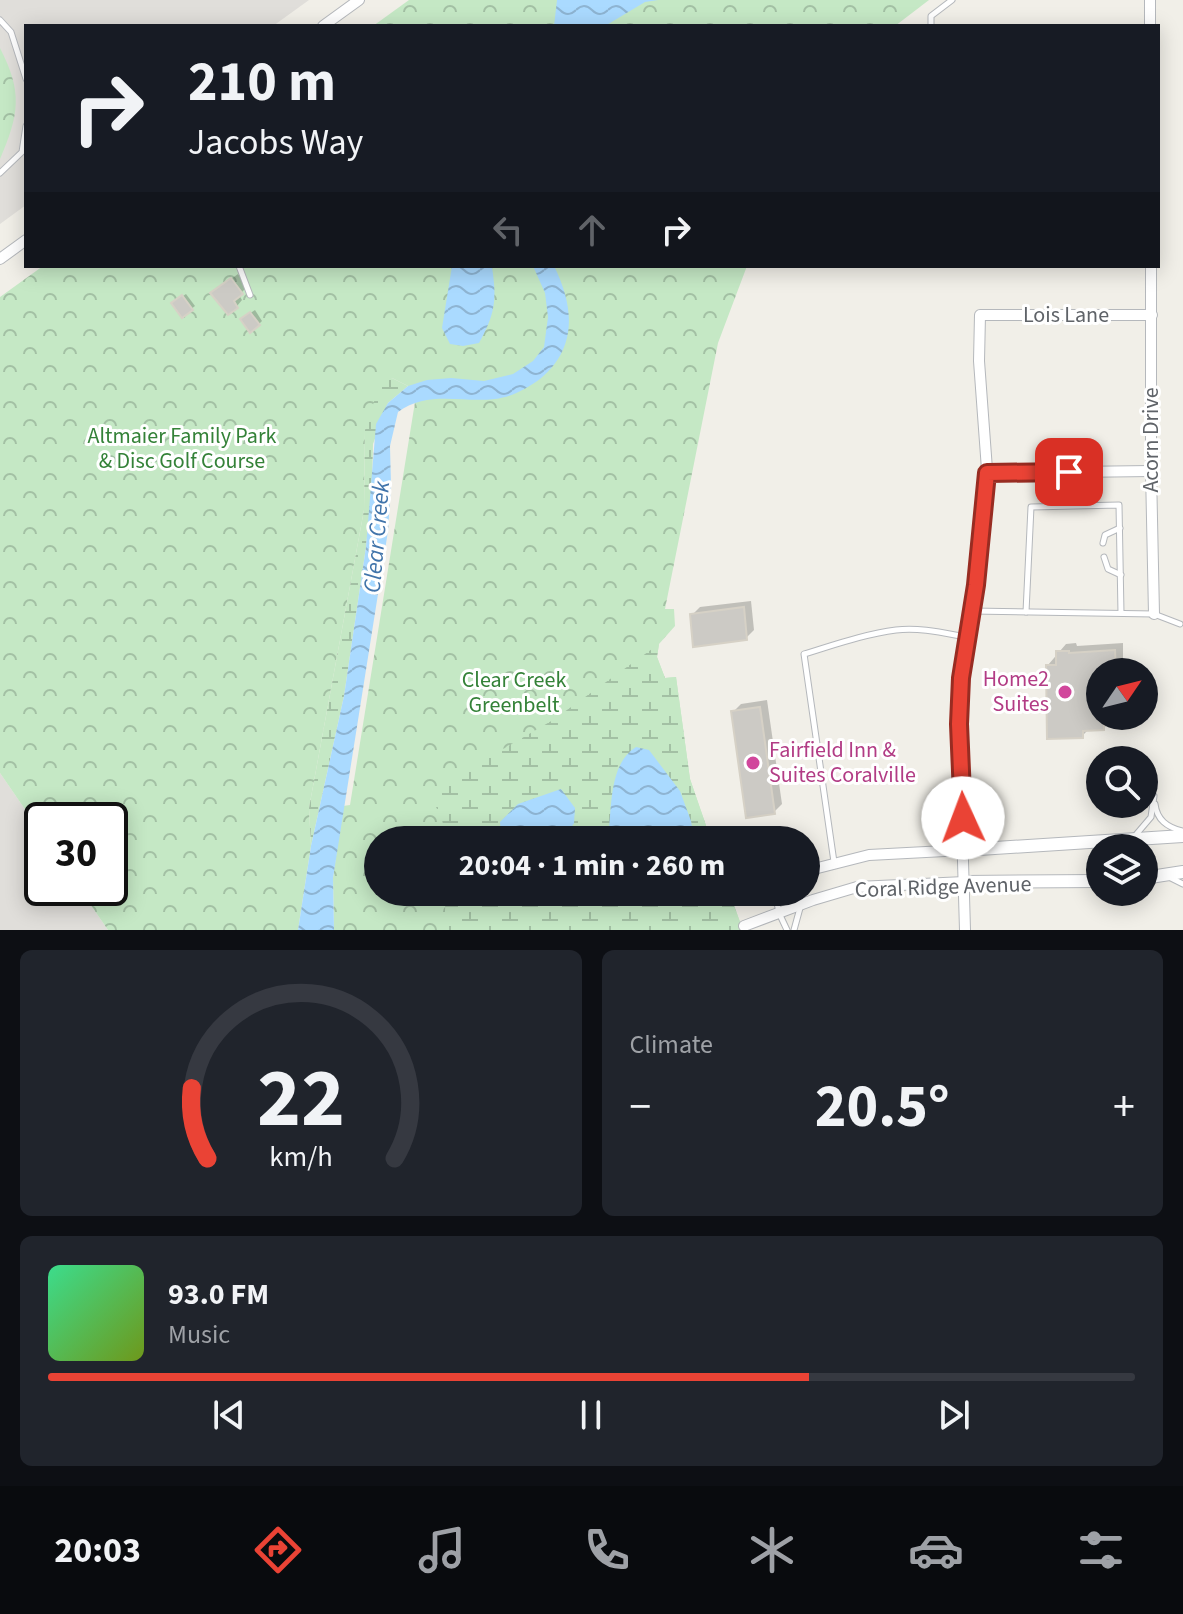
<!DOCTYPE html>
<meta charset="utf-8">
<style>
body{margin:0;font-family:"Source Sans 3",sans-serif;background:#20242c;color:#f1f3f6;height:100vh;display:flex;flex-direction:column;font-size:30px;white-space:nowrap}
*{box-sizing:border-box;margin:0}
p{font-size:26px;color:#9ea1a6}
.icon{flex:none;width:44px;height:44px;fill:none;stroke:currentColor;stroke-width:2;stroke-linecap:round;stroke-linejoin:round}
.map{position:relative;height:930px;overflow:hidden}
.sheet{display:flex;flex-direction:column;gap:20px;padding:20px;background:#0d0f14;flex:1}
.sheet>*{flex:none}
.top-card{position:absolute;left:24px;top:24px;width:1136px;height:244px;border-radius:0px;box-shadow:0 4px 20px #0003;background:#171b24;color:#f1f3f6;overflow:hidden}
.needle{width:52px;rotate:55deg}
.fabs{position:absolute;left:1086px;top:658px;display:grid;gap:16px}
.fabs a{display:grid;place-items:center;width:72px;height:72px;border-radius:50%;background:#171b24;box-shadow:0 4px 20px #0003;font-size:40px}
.speed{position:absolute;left:24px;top:802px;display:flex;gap:16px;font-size:40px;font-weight:700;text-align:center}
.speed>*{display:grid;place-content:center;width:104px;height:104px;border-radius:50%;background:#171b24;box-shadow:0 4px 20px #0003;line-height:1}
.speed .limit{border:4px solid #111;border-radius:12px;background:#fff;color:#111}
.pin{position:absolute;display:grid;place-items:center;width:68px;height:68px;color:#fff;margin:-34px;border-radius:16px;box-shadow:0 4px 12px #0006}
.me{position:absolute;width:88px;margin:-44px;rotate:358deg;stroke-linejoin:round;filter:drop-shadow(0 0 6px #0008)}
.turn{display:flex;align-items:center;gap:28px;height:168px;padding:0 32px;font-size:36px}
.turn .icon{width:104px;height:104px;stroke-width:2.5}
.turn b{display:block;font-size:56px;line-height:68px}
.lanes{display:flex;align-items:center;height:76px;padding:0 32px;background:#0003;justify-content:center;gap:40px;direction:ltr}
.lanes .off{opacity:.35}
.big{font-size:60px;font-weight:700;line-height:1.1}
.sheet .card{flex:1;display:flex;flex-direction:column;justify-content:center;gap:12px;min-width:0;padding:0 28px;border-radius:12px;background:#20242c}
.sheet .dial{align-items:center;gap:0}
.dial svg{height:208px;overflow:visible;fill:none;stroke:#363941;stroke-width:7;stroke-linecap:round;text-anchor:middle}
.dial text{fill:#f1f3f6;stroke:none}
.song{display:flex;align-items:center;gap:24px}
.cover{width:96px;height:96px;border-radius:12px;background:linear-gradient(135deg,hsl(150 70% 55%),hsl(80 70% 35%))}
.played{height:8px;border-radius:4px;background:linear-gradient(90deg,#ea4335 70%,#363941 70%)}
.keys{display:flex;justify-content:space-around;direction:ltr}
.heat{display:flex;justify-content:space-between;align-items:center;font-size:44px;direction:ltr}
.sheet .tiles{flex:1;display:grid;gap:20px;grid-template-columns:1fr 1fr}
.card:last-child{grid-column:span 2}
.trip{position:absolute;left:364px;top:826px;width:456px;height:80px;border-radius:40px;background:#171b24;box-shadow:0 4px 20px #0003;font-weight:700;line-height:80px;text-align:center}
.dock{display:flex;height:128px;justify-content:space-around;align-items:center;background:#090b0e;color:#9ea1a6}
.dock .icon{width:56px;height:56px}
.dock .selected{color:#ea4335}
.dock b{font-size:36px;color:#f1f3f6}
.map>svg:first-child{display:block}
</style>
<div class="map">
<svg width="1183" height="930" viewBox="0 0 1183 930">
<defs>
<pattern id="forest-crowns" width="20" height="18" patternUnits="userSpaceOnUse" patternTransform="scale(2)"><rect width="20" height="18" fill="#c5e8c5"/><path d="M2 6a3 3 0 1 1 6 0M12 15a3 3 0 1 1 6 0" fill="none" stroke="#a3c0a4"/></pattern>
<pattern id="wetland-marsh" width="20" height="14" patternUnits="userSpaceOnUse" patternTransform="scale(2)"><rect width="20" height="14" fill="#c5e8c5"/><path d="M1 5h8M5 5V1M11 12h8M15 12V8" fill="none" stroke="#a3c0a4"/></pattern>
<pattern id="water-waves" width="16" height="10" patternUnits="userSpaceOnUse" patternTransform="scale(2)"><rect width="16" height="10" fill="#aadaff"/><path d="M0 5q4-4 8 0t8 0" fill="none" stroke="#8eb4d2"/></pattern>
</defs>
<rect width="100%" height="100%" fill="#f1efe8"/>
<g fill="#e0deda">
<path d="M 0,0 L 309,0 L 273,26 L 26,26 L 26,205 L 0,224 Z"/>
<path d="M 0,773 L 42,834 L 42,888 L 79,888 L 108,930 L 0,930 Z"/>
</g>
<g fill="url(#forest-crowns)">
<path d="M 409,0 L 929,0 L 895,26 L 373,26 Z"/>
<path d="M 0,48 C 23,93 19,114 0,159 Z"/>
<path d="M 43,266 L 747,266 L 718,343 L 665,609 L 674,609 L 675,626 L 659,644 L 657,657 L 665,678 L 676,677 L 690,779 L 711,840 L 378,840 L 378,892 L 729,892 L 743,930 L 334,930 L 333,878 L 343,806 L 350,805 L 415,402 L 408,386 L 392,378 L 365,430 L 364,510 L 309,808 L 311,846 L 298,930 L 108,930 L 79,888 L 110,888 L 110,820 L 42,820 L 42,834 L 0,773 L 0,297 Z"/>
</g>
<g fill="url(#wetland-marsh)">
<path d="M 392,378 L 408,386 L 388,403 L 373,444 L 372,486 L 366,547 L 344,696 L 311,846 L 309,808 L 364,510 L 365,430 L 379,386 Z"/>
<path d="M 659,644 L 657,657 L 665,678 L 676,677 L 690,779 L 711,840 L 694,840 L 691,821 L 618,765 L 608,840 L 564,840 L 574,823 L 561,789 L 518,804 L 500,822 L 501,833 L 505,840 L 447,840 L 441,816 L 428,793 L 553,720 Z"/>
<path d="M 446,892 L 729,892 L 743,930 L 444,930 Z"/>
</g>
<g fill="url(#water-waves)">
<path d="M 557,0 L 658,0 L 645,2 L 605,26 L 554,26 Z"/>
<path d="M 452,266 L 492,267 C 497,300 495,314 479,343 L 463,346 L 450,344 L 442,328 Z"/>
<path d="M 533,266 L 554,266 C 574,306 578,348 540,379 C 526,389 512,397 495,399 C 461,403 428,390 398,412 L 390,446 L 391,485 L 388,531 L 333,878 L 334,930 L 298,930 L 311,846 L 344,696 L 366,547 L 376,424 L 388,403 L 408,386 L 427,380 L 451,378 L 484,381 L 513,374 L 533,361 L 544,347 L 548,317 L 545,293 Z"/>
<path d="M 636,747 L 649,750 L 680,791 L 691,821 L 694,840 L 608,840 C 612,810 608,764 636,747 Z"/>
<path d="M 561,789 L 575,808 L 574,823 L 564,840 L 505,840 L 501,833 L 500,822 L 518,804 Z"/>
</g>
<g fill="#0003">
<path d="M 238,274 L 247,287 L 239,295 L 242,300 L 237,306 L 212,293 Z"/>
<path d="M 186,294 L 195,306 L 191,309 L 177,300 Z"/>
<path d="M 255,310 L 262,321 L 259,324 L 246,316 Z"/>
<path d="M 751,601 L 754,630 L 746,638 L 692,615 L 700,607 Z"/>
<path d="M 1076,643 L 1077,646 L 1123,643 L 1123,672 L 1100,672 L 1100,716 L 1111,716 L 1111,721 L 1103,729 L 1089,729 L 1082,736 L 1048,665 L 1066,644 Z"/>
<path d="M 767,700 L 782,804 L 774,812 L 733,712 L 741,704 Z"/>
</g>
<g fill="#cccac5" stroke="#d6d1c6" stroke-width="2">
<path d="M 231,278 L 243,294 L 234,301 L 238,308 L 228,315 L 210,293 Z"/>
<path d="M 182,295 L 193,310 L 182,318 L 171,303 Z"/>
<path d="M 250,312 L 260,325 L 250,333 L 240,319 Z"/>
<path d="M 744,607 L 747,640 L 693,647 L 690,614 Z"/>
<path d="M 1115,650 L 1116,672 L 1100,672 L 1100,687 L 1098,687 L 1098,714 L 1104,716 L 1104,730 L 1083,731 L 1083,738 L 1047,739 L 1046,665 L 1056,665 L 1056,651 L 1069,651 L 1069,653 Z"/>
<path d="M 760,707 L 775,814 L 746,818 L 731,711 Z"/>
</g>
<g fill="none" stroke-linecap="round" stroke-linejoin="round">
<g stroke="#b5b8bc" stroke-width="7">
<g id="service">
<path d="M 0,20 L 11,32 L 26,79"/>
<path d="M 931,26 L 931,16 L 952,0"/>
<path d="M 0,173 L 22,152 L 26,126"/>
<path d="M 239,266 L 250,295"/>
<path d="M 1103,543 L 1105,535 L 1120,528"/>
<path d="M 1104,557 L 1108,569 L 1121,575"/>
<path d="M 972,611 L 1154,614 L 1180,624"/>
<path d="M 1026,612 L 1031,507 L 1119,505 L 1121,613"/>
<path d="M 1155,804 C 1157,820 1167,827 1182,831"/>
<path d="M 1134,837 L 1151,817 L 1154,796"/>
<path d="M 834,862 L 804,654 C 834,645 865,634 896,630 C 919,627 944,633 966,637"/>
<path d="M 1169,877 L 1183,884"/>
<path d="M 775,892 L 779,913 L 787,930"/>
<path d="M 794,930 L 800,908"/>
</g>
</g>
<g stroke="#b5b8bc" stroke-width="12">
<g id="minor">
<path d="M 1150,0 L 1150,26"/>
<path d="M 323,26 L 359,0"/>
<path d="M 0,259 L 26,240"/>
<path d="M 1151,266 L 1151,471 L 1154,614"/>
<path d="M 987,473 L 1151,471"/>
<path d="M 806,871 L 869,855 L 964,850"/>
<path d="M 734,896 L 745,892"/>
<path d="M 744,926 L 813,900 L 857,887 L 965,882"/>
<path d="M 965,930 L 959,724 L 961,678 L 976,585 L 988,483 L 979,361 L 980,315 L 1152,315"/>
</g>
</g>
<g stroke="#b5b8bc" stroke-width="14">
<g id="tertiary">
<path d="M 964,850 L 1183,836"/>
<path d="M 1144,878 L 1183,872"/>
<path d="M 965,882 L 1100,881"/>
</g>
</g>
<use href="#service" stroke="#fff" stroke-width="5"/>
<use href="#minor" stroke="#fff" stroke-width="10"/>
<use href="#tertiary" stroke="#fff" stroke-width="12"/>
</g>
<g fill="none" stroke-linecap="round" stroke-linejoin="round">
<g stroke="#982c22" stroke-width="20">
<path id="route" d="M 963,818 L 959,724 L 961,678 L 976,585 L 987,473 L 1069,472"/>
</g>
<use href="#route" stroke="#ea4335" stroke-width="14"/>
</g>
<g fill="#d1479c" stroke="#fff" stroke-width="3">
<circle cx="1065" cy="692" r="8"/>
<circle cx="753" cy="763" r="8"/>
</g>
<g text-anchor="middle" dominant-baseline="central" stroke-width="6" stroke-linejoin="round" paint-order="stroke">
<g font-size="22" fill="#5f6368" stroke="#fff">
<text x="1066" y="315">Lois Lane</text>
<text transform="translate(1151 440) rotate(-90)">Acorn Drive</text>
<text transform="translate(943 887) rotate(-2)">Coral Ridge Avenue</text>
</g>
<g font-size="22" fill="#348238" stroke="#fff">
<text x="182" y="436">Altmaier Family Park<tspan x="182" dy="25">&amp; Disc Golf Course</tspan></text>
<text x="514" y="680">Clear Creek<tspan x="514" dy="25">Greenbelt</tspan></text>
</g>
<g font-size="22" fill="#b23c85" stroke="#fff" text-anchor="end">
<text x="1049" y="679">Home2<tspan x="1049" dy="25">Suites</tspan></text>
<text x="769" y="750" text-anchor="start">Fairfield Inn &amp;<tspan x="769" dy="25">Suites Coralville</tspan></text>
</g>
<g font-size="24" font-style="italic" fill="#4174aa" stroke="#fff">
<text transform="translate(377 537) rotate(-85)">Clear Creek</text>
</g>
</g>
</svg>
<div class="fabs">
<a><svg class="needle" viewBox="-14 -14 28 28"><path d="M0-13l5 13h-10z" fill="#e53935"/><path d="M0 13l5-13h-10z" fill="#9ea1a6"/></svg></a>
<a><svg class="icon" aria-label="search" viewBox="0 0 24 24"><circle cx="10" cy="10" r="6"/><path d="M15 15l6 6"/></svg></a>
<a><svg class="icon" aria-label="layers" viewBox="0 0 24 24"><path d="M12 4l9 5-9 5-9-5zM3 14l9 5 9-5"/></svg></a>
</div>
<div class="speed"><div class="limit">30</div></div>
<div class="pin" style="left:1069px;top:472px;background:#d93025"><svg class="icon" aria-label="arrive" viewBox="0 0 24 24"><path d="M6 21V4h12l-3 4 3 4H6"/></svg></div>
<svg class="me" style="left:963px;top:818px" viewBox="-20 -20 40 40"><circle r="19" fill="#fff"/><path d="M0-13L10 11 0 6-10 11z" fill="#ea4335"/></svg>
<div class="trip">20:04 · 1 min · 260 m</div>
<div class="top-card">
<div class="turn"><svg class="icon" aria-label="right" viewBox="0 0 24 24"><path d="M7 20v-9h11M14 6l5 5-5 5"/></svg><div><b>210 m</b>Jacobs Way</div></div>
<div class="lanes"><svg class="icon off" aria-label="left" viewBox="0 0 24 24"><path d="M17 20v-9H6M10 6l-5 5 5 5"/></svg><svg class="icon off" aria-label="ahead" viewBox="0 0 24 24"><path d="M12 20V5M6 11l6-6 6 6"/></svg><svg class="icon" aria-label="right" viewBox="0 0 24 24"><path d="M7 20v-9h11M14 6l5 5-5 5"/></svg></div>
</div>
</div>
<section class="sheet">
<div class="tiles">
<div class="card dial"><svg viewBox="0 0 100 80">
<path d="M14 69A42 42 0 1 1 86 69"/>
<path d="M14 69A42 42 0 0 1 8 42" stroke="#ea4335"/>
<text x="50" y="56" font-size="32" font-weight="700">22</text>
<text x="50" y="72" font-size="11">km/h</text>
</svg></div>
<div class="card"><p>Climate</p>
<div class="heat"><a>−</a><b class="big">20.5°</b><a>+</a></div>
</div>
<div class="card">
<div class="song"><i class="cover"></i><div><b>93.0 FM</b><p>Music</p></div></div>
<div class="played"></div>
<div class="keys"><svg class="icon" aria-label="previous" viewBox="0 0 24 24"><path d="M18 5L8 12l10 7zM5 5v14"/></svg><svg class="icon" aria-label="pause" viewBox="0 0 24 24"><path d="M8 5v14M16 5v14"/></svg><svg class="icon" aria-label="next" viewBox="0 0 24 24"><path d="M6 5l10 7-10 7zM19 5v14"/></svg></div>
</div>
</div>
</section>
<nav class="dock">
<b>20:03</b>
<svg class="icon selected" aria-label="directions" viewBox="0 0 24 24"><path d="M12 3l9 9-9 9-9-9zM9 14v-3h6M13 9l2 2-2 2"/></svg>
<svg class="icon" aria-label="music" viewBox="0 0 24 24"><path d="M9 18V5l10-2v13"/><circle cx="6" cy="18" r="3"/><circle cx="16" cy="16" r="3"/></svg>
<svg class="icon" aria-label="phone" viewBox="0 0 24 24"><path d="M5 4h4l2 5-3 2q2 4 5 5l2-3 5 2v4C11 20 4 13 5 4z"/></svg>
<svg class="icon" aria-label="climate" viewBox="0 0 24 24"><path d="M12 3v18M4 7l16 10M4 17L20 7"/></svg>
<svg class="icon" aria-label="car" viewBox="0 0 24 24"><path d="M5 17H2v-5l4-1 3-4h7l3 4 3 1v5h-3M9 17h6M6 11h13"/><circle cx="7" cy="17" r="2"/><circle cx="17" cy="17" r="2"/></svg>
<svg class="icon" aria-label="filters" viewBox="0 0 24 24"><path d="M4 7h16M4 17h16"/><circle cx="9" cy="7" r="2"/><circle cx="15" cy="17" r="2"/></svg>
</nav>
